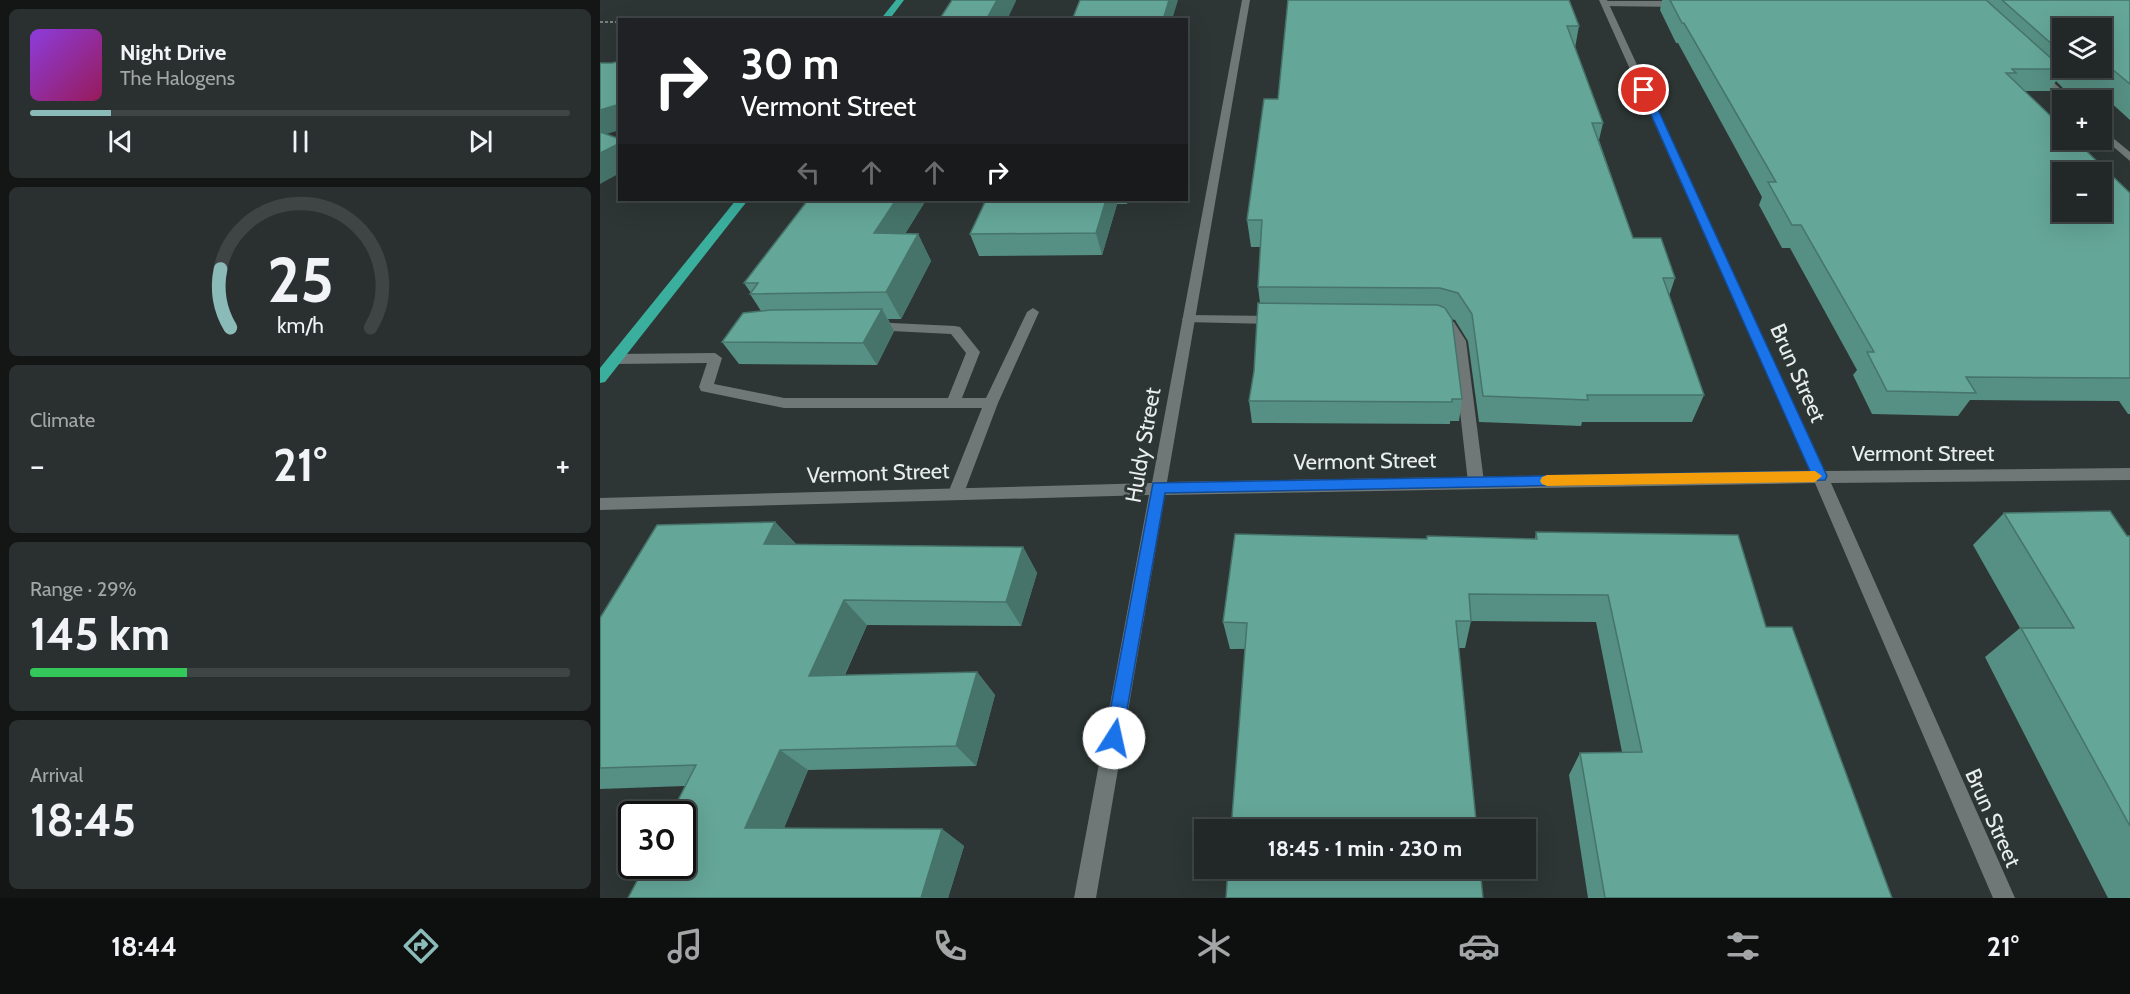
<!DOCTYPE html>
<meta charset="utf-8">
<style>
body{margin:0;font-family:Cabin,sans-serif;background:#2a302f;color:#f1f3f6;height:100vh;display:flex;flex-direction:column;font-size:22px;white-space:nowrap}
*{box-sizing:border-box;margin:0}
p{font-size:20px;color:#a2a6a7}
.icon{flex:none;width:33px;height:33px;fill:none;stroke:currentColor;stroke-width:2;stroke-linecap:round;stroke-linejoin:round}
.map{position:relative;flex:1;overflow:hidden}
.drawer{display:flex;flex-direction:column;gap:9px;padding:9px;background:#131615;width:600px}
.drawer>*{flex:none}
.top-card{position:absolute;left:18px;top:18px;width:570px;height:183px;border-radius:0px;box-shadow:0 6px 24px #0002,0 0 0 2px #3f4444;background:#202124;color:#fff;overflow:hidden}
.controls{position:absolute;left:1452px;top:18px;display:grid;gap:12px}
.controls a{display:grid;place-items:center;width:60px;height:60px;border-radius:0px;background:#222827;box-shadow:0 6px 24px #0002,0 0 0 2px #3f4444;font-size:30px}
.speed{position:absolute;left:18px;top:801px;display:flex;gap:12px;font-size:30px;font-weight:700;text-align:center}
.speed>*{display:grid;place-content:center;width:78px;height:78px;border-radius:50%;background:#222827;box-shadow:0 6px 24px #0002,0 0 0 2px #3f4444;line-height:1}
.speed .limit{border:3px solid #111;border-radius:9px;background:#fff;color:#111}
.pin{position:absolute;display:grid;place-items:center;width:51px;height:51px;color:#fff;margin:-26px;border:3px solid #fff;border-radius:50%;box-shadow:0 2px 6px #0007}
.me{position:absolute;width:66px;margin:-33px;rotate:10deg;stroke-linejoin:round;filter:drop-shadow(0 0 4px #0008)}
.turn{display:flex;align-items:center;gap:21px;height:126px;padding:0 24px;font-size:27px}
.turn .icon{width:78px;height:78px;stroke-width:2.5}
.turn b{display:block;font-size:42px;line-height:51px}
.lanes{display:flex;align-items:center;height:57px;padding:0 24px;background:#0003;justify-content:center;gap:30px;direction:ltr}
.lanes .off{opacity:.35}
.big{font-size:45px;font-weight:800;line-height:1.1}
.drawer .widget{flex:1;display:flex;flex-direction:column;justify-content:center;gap:9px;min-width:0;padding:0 21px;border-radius:9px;background:#2a302f}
.drawer .dial{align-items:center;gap:0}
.dial svg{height:156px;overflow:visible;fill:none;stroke:#3f4444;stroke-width:7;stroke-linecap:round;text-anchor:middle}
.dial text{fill:#f1f3f6;stroke:none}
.song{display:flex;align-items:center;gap:18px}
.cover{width:72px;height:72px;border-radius:9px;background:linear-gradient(135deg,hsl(270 70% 55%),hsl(330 70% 35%))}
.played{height:6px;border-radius:3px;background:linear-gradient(90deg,#8bbbb9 15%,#3f4444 15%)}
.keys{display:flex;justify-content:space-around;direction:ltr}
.heat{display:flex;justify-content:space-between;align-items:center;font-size:33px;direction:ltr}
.charge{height:9px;border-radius:4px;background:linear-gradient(90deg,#34c759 29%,#3f4444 0)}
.trip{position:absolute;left:594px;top:819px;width:342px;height:60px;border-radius:0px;background:#222827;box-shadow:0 6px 24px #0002,0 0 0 2px #3f4444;font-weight:800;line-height:60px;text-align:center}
.tab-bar{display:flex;height:96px;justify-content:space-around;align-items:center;background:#0e1010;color:#a2a6a7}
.tab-bar .icon{width:42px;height:42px}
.tab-bar .selected{color:#8bbbb9}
.tab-bar b{font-size:27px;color:#f1f3f6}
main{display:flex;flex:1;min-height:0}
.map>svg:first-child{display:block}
</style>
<main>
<section class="drawer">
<div class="widget">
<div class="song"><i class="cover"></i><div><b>Night Drive</b><p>The Halogens</p></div></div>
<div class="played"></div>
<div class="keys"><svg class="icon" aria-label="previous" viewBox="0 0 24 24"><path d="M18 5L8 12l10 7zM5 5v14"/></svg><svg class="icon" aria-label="pause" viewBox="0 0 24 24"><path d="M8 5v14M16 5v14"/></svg><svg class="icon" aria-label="next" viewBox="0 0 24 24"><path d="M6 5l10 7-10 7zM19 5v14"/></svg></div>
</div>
<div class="widget dial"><svg viewBox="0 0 100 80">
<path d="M14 69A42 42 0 1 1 86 69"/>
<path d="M14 69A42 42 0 0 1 9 39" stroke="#8bbbb9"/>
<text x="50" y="56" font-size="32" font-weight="700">25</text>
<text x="50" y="72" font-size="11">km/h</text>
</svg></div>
<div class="widget"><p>Climate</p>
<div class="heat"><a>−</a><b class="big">21°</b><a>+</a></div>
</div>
<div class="widget"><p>Range · 29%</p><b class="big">145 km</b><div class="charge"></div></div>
<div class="widget"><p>Arrival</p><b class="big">18:45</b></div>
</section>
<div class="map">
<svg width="1530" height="898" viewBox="0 0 1530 898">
<rect width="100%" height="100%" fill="#2d3634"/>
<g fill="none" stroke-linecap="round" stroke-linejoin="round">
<path stroke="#78807e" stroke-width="2" stroke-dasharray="3 2" stroke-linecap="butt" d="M 0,22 L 20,22"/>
<g fill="#6f7876" fill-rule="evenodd">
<path d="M 1005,1 L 1080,1 L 1084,4 L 1080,7 L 1002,6 L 1002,2 Z"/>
<path d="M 433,308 L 439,312 L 398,403 L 364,493 L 362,497 L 356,499 L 350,497 L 348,493 L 382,408 L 184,408 L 101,391 L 99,387 L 107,363 L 15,364 L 8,359 L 15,354 L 115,353 L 122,358 L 114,384 L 184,398 L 348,398 L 366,353 L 351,334 L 271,330 L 264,326 L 271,322 L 355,326 L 360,327 L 380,352 L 362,398 L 386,398 L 427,312 Z"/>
<path d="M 589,315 L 677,316 L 684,320 L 677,324 L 584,322 L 582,319 Z"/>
<path d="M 839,317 L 854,322 L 866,341 L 884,482 L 881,486 L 871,486 L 868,482 L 852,341 L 844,328 L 832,321 Z"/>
</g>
<g fill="#6f7876" fill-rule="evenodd">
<path d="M 642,0 L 650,0 L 567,482 L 1210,471 L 999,0 L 1007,0 L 1225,471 L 1530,468 L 1530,480 L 1231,483 L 1415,898 L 1393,898 L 1215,483 L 565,495 L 496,898 L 474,898 L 549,495 L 0,510 L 0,498 L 552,483 Z"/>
<path d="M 1436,72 L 1442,72 L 1473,100 L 1463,100 L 1436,76 Z"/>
<path d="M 1502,129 L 1530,152 L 1530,161 L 1502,137 Z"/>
</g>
<g fill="#3baf9e" fill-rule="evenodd">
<path d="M 296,0 L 304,0 L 289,20 L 280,20 Z"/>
<path d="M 136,200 L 148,200 L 5,382 L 0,383 L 0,368 Z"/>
</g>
</g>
<g fill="#568f83" fill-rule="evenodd">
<path d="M 688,0 L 979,26 L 975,48 L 1003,123 L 999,140 L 1033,238 L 1075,278 L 1069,296 L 1104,395 L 1092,422 L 982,422 L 981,426 L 879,422 L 868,341 L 855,320 L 852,319 L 862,399 L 859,421 L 850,421 L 850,424 L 652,423 L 649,401 L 654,371 L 660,303 L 658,287 L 661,247 L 651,247 L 647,220 L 678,99 Z"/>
<path d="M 1062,0 L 1530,0 L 1530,120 L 1497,90 L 1466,91 L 1456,81 L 1450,91 L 1425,91 L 1530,193 L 1530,414 L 1528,414 L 1519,401 L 1370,400 L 1358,416 L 1272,414 L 1253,375 L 1257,370 L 1190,248 L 1182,248 L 1159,205 L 1162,197 L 1078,43 L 1076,43 L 1060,10 ZM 1462,28 L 1502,68 L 1462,68 Z"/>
<path d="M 208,200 L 326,200 L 305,234 L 318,234 L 331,261 L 301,319 L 288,319 L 294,331 L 277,365 L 139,364 L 122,342 L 161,311 L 150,294 L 151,293 L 144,283 Z"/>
<path d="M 386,200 L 528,200 L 527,204 L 517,204 L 502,255 L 379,256 L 370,234 Z"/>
<path d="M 1404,513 L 1530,536 L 1530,898 L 1508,898 L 1385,657 L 1420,628 L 1373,545 Z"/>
<path d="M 175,522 L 196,544 L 423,547 L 437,573 L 421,626 L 267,625 L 245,675 L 377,672 L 395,695 L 376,766 L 208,770 L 184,828 L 342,829 L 364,846 L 348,898 L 28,898 L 45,866 L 82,866 L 82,814 L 71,814 L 85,786 L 0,789 L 0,618 L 57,525 Z"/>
<path d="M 936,532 L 1166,627 L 1292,898 L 988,898 L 969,775 L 980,753 L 1022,752 L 996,622 L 871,621 L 865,648 L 630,649 L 623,622 L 935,539 Z"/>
</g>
<g fill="#46746a">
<path d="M 397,0 L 416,0 L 416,1 L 407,20 L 386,20 Z"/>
<path d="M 569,0 L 578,0 L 572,20 L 563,20 Z"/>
<path d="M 20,104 L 20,130 L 0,136 L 0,110 Z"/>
<path d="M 20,143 L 20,173 L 0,184 L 0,153 Z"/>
<path d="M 296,200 L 326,200 L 288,261 L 274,233 Z"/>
<path d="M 506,200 L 516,200 L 517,204 L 502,255 L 496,233 Z"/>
<path d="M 318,234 L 331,261 L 301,319 L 286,292 Z"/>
<path d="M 282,309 L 294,331 L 277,365 L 263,343 Z"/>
<path d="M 175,522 L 199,548 L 164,544 Z"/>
<path d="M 423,547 L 437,573 L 421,626 L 406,602 Z"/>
<path d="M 244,600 L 267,625 L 234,698 L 209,676 Z"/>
<path d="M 377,672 L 395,695 L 376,766 L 356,746 Z"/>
<path d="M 180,750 L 208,770 L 177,845 L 145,828 Z"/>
<path d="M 342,829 L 364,846 L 348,898 L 321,898 Z"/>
</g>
<g fill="#64a698" stroke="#46746a" stroke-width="1.5" fill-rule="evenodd">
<path d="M 352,0 L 397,0 L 386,20 L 339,20 Z"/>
<path d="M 480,0 L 569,0 L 563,20 L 472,20 Z"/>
<path d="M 688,0 L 969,0 L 979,26 L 967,26 L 1003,123 L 992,123 L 1033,238 L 1061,238 L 1075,278 L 1063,278 L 1104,395 L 987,395 L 988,400 L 883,396 L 872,314 L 858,293 L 840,288 L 658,287 L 662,220 L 647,220 L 664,99 L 678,99 Z"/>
<path d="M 1070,0 L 1386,0 L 1463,69 L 1412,69 L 1416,73 L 1406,73 L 1462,127 L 1462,140 L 1475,140 L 1530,193 L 1530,378 L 1366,377 L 1376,393 L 1287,391 L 1267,352 L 1274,352 L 1201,225 L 1192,225 L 1168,182 L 1176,182 L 1084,23 L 1082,23 ZM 1462,172 L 1502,172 L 1502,212 L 1462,212 Z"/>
<path d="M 1402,0 L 1530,0 L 1530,84 L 1512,69 L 1480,69 L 1479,68 L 1502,68 L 1502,28 L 1462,28 L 1462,53 Z"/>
<path d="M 20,61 L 20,104 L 0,110 L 0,63 L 12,63 Z"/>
<path d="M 0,132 L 20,139 L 20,143 L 0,153 Z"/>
<path d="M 208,200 L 296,200 L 274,233 L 318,234 L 286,292 L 150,294 L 158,283 L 144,283 Z"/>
<path d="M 386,200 L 506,200 L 496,233 L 370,234 Z"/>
<path d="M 658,303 L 838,305 L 845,308 L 852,319 L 862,399 L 852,399 L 852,402 L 649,401 L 654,371 Z"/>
<path d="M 282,309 L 263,343 L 122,342 L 143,313 L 171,310 Z"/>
<path d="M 1510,511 L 1527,536 L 1530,536 L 1530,826 L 1421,628 L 1474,628 L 1404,513 Z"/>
<path d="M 175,522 L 164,544 L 423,547 L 406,602 L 244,600 L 209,676 L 377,672 L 356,746 L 180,750 L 145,828 L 342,829 L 321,898 L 28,898 L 45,866 L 82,866 L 82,814 L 71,814 L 96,765 L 0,768 L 0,618 L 57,525 Z"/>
<path d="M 936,532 L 1138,535 L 1166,627 L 1192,627 L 1292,898 L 1005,898 L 980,753 L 1042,752 L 1008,595 L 869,594 L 871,621 L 856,621 L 877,830 L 631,830 L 647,623 L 623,622 L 635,534 L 827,539 L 827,536 L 937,539 Z"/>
<path d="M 628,868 L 880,868 L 883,898 L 626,898 Z"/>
</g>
<path fill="#1a73e8" stroke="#114b97" stroke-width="1.5" d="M 1041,88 L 1049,90 L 1227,476 L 1225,480 L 565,493 L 522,738 L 520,744 L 514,747 L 507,744 L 505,738 L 553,483 L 1210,471 L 1040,90 Z"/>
<path fill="#f59e0b" d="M 1215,471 L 1222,476 L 1215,482 L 947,486 L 942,484 L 940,481 L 942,477 L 947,475 Z"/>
<g text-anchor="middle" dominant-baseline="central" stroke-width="6" stroke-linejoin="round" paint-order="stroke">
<g font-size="22" fill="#e9eeed" stroke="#2d3634">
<text transform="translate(1198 373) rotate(66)">Brun Street</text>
<text transform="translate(543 445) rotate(-80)">Huldy Street</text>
<text x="1323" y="453">Vermont Street</text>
<text transform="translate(765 461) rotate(-1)">Vermont Street</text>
<text transform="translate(278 473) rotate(-2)">Vermont Street</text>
<text transform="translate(1393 818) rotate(66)">Brun Street</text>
</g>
</g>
</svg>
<div class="controls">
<a><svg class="icon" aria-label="layers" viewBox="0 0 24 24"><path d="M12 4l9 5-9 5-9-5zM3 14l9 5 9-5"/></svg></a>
<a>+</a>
<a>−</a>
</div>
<div class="speed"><div class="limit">30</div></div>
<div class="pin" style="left:1044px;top:90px;background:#d93025"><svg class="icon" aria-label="arrive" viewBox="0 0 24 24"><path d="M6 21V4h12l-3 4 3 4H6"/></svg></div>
<svg class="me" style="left:514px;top:738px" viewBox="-20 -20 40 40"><circle r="19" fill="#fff"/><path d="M0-13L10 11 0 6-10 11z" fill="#1a73e8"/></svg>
<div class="trip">18:45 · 1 min · 230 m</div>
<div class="top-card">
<div class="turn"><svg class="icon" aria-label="right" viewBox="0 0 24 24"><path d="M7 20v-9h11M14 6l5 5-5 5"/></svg><div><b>30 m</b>Vermont Street</div></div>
<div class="lanes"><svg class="icon off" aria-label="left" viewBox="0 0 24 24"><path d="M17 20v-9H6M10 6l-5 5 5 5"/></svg><svg class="icon off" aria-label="ahead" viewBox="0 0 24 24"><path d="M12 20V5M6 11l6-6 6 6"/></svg><svg class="icon off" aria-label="ahead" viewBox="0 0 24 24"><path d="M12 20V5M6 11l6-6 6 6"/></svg><svg class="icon" aria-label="right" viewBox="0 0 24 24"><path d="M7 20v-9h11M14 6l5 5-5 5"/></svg></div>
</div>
</div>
</main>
<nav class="tab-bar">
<b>18:44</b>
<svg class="icon selected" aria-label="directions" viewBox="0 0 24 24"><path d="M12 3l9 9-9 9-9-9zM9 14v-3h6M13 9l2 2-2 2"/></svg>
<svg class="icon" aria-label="music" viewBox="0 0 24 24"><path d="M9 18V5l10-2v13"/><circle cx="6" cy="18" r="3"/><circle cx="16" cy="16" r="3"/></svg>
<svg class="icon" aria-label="phone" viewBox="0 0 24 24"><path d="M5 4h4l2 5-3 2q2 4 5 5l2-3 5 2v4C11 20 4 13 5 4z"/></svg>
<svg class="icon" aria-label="climate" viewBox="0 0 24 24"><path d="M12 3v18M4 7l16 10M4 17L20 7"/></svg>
<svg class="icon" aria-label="car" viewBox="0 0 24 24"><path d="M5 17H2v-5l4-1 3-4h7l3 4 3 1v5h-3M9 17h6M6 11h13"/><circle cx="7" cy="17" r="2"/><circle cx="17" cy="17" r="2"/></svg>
<svg class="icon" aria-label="filters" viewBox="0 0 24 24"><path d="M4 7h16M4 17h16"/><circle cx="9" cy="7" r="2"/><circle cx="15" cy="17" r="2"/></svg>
<b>21°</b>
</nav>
